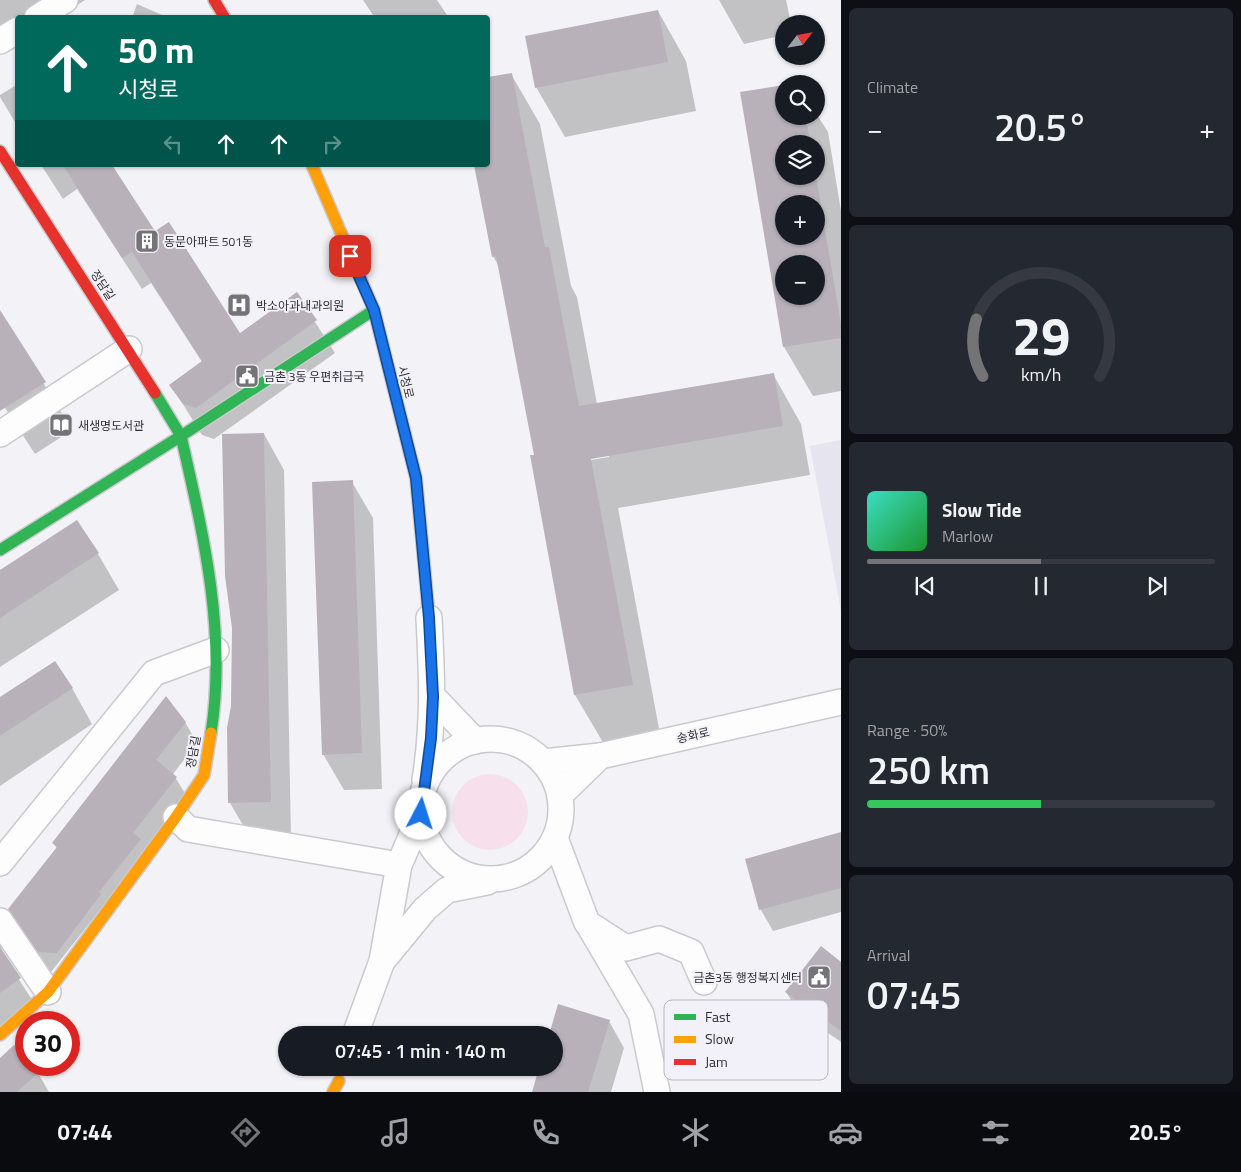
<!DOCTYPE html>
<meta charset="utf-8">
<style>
body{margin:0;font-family:"Titillium Web","Noto Sans KR",sans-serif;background:#242831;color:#f1f3f6;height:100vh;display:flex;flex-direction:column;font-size:19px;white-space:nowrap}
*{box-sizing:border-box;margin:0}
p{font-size:16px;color:#9ea1a6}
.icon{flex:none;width:28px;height:28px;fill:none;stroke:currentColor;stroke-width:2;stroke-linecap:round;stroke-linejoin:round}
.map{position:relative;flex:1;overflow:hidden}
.sheet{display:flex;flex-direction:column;gap:8px;padding:8px;background:#0d0f14;width:400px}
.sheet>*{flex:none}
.banner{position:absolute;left:15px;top:15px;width:475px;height:152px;border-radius:5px;box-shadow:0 1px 4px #0004;background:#00695c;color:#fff;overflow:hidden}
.needle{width:32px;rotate:59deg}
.controls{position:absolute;left:775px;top:15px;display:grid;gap:10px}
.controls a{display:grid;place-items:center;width:50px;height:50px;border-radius:50%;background:#171b24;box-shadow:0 1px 4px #0004;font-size:25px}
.speed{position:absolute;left:15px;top:1011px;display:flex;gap:10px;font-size:25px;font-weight:700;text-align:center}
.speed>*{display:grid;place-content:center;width:65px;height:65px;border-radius:50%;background:#171b24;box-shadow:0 1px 4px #0004;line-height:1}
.speed .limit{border:8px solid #d22;background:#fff;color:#111}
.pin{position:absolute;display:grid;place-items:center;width:42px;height:42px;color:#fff;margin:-21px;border-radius:10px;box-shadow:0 2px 8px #0006}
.me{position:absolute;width:55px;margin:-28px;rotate:5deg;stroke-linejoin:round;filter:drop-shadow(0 0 4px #0008)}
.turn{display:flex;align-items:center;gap:18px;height:105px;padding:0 20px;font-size:22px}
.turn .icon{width:65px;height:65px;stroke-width:2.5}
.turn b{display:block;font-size:35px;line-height:42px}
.lanes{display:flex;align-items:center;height:48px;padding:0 20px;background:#0003;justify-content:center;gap:25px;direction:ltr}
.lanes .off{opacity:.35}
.big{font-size:38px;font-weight:600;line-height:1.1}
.sheet .tile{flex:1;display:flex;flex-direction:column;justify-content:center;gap:8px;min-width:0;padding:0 18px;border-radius:8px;background:#242831}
.sheet .dial{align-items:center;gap:0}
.dial svg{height:130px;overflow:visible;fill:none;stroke:#363941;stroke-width:7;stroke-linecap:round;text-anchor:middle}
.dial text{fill:#f1f3f6;stroke:none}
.song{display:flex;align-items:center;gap:15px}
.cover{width:60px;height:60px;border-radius:8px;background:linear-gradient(135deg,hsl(170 70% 55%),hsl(130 70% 35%))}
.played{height:5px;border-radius:2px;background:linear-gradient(90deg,#747477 50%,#363941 50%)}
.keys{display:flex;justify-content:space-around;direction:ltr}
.heat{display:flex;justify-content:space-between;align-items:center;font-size:28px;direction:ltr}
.charge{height:8px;border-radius:4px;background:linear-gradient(90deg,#34c759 50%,#363941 0)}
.trip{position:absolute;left:278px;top:1026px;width:285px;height:50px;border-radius:25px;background:#171b24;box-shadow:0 1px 4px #0004;font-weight:600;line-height:50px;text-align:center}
.menu{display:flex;height:80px;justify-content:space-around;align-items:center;background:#090b0e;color:#9ea1a6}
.menu .icon{width:35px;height:35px}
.menu .on{color:#747477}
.menu b{font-size:22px;color:#f1f3f6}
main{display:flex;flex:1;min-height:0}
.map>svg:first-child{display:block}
</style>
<main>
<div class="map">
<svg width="841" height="1092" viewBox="0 0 841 1092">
<rect width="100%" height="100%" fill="#f3f3f7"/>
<path fill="#e6e4ee" d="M 841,440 L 841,611 L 810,446 Z"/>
<circle fill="#f7dfeb" cx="490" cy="812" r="38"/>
<g fill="#0003" fill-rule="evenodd">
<path d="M 0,0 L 85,0 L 58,18 L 18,18 L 18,43 L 0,54 Z"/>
<path d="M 363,0 L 437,0 L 449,18 L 375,18 Z"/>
<path d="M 719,0 L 786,0 L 791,24 L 784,24 L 784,35 L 744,44 Z"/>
<path d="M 137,4 L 169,18 L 132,18 Z"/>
<path d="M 658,11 L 686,61 L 696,111 L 565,137 L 536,87 Z"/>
<path d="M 511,74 L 540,124 L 571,286 L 577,297 L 597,404 L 773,374 L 801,424 L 810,475 L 618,508 L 660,734 L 604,744 L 575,695 L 531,456 L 535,456 L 499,267 L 493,256 L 476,165 L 488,165 L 488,75 L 490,78 ZM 609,455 L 609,457 L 585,461 L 584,459 Z"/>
<path d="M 18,84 L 18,127 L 0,97 L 0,95 Z"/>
<path d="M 741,93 L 784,116 L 816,116 L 816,113 L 828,132 L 841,211 L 841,391 L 813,396 L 784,347 ZM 784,144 L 816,144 L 816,176 L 784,176 ZM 784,204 L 816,204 L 816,236 L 784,236 ZM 784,264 L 816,264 L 816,296 L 784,296 Z"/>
<path d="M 41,165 L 111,165 L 154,233 L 240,335 L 297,294 L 335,353 L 214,439 L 202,435 L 171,385 L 202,362 L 151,283 L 142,289 L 77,189 L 63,199 Z"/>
<path d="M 0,312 L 72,430 L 35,454 L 0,400 Z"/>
<path d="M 264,434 L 284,470 L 291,838 L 251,839 L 230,803 L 233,628 Z"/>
<path d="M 352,482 L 373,518 L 382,789 L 344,790 L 323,754 Z"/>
<path d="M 98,554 L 119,590 L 0,667 L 0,572 Z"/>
<path d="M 72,688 L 92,724 L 0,786 L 0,699 Z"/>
<path d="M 185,722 L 197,743 L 173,774 L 188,798 L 51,972 L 9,910 L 57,849 L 54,843 Z"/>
<path d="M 841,834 L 841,912 L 773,931 L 761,910 L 747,860 Z"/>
<path d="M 0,941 L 2,953 L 36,1006 L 0,1031 Z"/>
<path d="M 841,964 L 841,1042 L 799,1013 L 786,992 Z"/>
<path d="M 609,1021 L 624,1048 L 611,1092 L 533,1092 L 540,1068 L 554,1068 L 554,1035 L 550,1035 Z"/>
<path d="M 14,1047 L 26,1061 L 26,1065 L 30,1065 L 38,1073 L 49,1092 L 0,1092 L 0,1060 Z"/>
</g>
<g fill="#b8b1ba" fill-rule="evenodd">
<path d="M 658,10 L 668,62 L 535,88 L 525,36 Z"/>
<path d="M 512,73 L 545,247 L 549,247 L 579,406 L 774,373 L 783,426 L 591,459 L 633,685 L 574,695 L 530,455 L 534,455 L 496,256 L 492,257 L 474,165 L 488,165 L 488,77 Z"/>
<path d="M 784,85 L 784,116 L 806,116 L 810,144 L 784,144 L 784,176 L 816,176 L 841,324 L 841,338 L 783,347 L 740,92 ZM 784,204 L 816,204 L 816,236 L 784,236 ZM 784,264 L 816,264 L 816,296 L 784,296 Z"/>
<path d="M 63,165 L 112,165 L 155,231 L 169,222 L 240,333 L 297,292 L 317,320 L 196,408 L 183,404 L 169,385 L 202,361 L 132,252 L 122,258 Z"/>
<path d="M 0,310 L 46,382 L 0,411 Z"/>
<path d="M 264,433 L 271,802 L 228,803 L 227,728 L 231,706 L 232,628 L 225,576 L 222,434 Z"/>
<path d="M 353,480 L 362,753 L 322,755 L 312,482 Z"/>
<path d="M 77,520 L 99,553 L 0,618 L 0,570 Z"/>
<path d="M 55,661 L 73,688 L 0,736 L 0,697 Z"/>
<path d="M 166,696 L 186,722 L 156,760 L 177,777 L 133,833 L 141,839 L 99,892 L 101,894 L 57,953 L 38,952 L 8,909 L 57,847 L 52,843 Z"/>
<path d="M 841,832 L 841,888 L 759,910 L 745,859 Z"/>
<path d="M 821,946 L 841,962 L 841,1031 L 785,992 Z"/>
<path d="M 0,947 L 21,978 L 0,993 Z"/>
<path d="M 558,1004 L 610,1020 L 588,1092 L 532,1092 L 539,1068 L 554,1068 L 554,1035 L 549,1035 Z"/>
<path d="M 14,1045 L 26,1059 L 26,1065 L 32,1065 L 39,1072 L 17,1092 L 0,1092 L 0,1058 Z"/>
</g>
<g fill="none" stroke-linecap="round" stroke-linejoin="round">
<g stroke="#cac9cd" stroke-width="28">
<g id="street">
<path d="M 37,18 L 65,0"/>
<path d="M 0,41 L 18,30"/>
<path d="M 0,434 L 129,349"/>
<path d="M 433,697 L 475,741"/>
<circle cx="491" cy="809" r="70"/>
<path d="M 543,762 L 600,756"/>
<path d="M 425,780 C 434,723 432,675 429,618"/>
<path d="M 560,795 L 600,756 L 841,702"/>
<path d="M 176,817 L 188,829 L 399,865"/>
<path d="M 555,838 L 587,923 L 626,948 L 659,939 L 691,952 L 704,982"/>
<path d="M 0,863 L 154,673 L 216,650"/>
<path d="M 0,921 L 48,992"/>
<path d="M 590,927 L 641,1014 L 657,1092"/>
<path d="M 383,960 L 425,909 L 447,890 L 487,882"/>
<path d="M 355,1035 L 382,961 L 399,865 L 421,814"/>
</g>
</g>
<g stroke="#cac9cd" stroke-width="14">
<g id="fast">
<path d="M 155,393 L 181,436 L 374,310"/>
<path d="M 0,550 L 181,436 C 203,533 227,632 211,733"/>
<path d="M 423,552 L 429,618"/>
</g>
</g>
<g stroke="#cac9cd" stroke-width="14">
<g id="slow">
<path d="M 312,165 L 374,310 L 416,478 L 423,552"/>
<path d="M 0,1035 L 48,992 L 176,817 L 204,775 L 211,733"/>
<path d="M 333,1092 L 339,1081"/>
</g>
</g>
<g stroke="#cac9cd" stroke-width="14">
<g id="jam">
<path d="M 214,0 L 225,18"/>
<path d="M 0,151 L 155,393"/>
</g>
</g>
<use href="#street" stroke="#fdfdfe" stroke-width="25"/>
<use href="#fast" stroke="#30b455" stroke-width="11"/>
<use href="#slow" stroke="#ff9f0a" stroke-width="11"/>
<use href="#jam" stroke="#e5322d" stroke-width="11"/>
</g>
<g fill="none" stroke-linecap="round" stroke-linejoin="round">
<g stroke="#114b97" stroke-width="12">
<path id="route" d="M 350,256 L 374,310 L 416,478 L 429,618 L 433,697 L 431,738 L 421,814"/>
</g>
<use href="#route" stroke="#1a73e8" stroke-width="9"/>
</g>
<defs>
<g id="building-square" transform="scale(1.25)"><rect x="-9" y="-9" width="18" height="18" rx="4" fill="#747477" stroke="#f2f1f9"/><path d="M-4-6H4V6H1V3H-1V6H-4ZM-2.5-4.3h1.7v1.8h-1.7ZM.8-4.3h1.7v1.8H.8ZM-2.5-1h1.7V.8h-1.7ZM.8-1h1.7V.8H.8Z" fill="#fff"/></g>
<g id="hospital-square" transform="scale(1.25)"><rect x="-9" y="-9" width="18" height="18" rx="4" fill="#747477" stroke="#f2f1f9"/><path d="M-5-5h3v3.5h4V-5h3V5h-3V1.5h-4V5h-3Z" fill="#fff"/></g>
<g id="civic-square" transform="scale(1.25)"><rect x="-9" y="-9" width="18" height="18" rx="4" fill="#747477" stroke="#f2f1f9"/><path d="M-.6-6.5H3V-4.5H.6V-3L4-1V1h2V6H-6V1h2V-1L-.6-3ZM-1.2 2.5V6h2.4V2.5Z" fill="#fff"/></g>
<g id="library-square" transform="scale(1.25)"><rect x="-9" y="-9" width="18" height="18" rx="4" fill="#747477" stroke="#f2f1f9"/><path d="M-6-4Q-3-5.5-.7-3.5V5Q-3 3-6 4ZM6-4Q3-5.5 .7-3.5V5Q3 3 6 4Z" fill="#fff"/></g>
</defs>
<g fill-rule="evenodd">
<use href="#building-square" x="147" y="241"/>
<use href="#hospital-square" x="239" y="305"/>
<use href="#civic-square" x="247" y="376"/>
<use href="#library-square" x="61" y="425"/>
<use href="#civic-square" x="819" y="977"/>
</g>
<g text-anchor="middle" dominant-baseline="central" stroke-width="4" stroke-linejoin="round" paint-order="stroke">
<g font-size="12" fill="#302f32" stroke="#f2f1f9" text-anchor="start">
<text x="164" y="241">동문아파트 501동</text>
<text x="256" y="305">박소아과내과의원</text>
<text x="264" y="376">금촌 3동 우편취급국</text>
<text x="78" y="425">새생명도서관</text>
<text x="802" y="977" text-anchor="end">금촌3동 행정복지센터</text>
</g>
<g font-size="12" fill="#302f32" stroke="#f2f1f9">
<text transform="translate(103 285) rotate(57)">정담길</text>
<text transform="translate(406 382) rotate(76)">시청로</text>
<text transform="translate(693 735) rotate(-13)">송화로</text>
<text transform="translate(193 752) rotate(-80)">정담길</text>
</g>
</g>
<rect x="664" y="1000" width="164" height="80" rx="8" fill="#f2f1f9" stroke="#b8b7bd" stroke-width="1"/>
<rect x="674" y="1014" width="22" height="6" fill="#30b455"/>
<rect x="674" y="1036" width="22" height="7" fill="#ff9f0a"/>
<rect x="674" y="1059" width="22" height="6" fill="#e5322d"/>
<g font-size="14" fill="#302f32">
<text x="705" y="1022">Fast</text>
<text x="705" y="1044">Slow</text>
<text x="705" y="1067">Jam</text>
</g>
</svg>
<div class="controls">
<a><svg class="needle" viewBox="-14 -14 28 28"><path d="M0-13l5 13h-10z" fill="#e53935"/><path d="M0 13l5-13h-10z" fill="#9ea1a6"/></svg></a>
<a><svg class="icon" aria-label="search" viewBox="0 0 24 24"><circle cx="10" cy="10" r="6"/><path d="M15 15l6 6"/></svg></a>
<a><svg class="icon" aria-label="layers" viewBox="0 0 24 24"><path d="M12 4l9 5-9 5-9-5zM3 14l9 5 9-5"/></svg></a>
<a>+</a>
<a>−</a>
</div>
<div class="speed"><div class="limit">30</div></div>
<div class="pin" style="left:350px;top:256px;background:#d93025"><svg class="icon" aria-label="arrive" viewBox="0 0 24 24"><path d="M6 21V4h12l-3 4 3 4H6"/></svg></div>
<svg class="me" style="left:421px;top:814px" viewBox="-20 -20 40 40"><circle r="19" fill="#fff"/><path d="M0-13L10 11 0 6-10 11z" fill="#1a73e8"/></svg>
<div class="trip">07:45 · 1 min · 140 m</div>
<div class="banner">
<div class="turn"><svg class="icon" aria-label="ahead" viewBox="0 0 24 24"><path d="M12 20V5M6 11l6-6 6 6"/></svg><div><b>50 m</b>시청로</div></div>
<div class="lanes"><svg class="icon off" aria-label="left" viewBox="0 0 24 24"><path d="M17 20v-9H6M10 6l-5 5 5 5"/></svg><svg class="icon" aria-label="ahead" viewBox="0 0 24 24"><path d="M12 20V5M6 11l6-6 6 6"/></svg><svg class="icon" aria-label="ahead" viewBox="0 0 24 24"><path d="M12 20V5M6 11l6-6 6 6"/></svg><svg class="icon off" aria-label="right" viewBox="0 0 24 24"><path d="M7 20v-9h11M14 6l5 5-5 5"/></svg></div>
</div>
</div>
<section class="sheet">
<div class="tile"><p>Climate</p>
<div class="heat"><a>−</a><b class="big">20.5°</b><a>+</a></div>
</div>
<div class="tile dial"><svg viewBox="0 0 100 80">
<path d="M14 69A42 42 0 1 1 86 69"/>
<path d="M14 69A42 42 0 0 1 10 34" stroke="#747477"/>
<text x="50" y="56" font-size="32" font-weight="700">29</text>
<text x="50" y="72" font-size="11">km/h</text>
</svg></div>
<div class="tile">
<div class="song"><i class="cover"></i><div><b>Slow Tide</b><p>Marlow</p></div></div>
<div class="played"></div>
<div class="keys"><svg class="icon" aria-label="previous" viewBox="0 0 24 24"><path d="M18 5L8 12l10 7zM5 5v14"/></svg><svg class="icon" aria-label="pause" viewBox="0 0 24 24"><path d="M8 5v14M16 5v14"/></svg><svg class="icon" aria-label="next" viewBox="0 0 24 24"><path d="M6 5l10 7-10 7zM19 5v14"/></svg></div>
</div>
<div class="tile"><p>Range · 50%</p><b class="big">250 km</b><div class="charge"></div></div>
<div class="tile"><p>Arrival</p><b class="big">07:45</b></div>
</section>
</main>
<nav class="menu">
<b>07:44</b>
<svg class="icon on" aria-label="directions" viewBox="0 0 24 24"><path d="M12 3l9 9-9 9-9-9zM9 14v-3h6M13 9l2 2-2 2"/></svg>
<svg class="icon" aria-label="music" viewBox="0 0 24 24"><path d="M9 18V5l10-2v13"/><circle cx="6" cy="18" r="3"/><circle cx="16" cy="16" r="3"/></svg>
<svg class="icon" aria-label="phone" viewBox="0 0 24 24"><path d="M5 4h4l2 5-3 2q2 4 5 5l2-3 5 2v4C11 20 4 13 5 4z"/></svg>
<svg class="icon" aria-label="climate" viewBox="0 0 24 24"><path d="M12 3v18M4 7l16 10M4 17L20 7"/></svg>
<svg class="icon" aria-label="car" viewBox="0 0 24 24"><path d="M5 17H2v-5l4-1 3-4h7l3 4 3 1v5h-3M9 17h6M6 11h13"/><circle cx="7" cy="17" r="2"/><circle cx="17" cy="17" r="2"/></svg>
<svg class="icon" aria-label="filters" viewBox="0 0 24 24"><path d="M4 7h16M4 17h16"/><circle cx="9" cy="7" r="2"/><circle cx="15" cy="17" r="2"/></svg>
<b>20.5°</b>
</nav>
